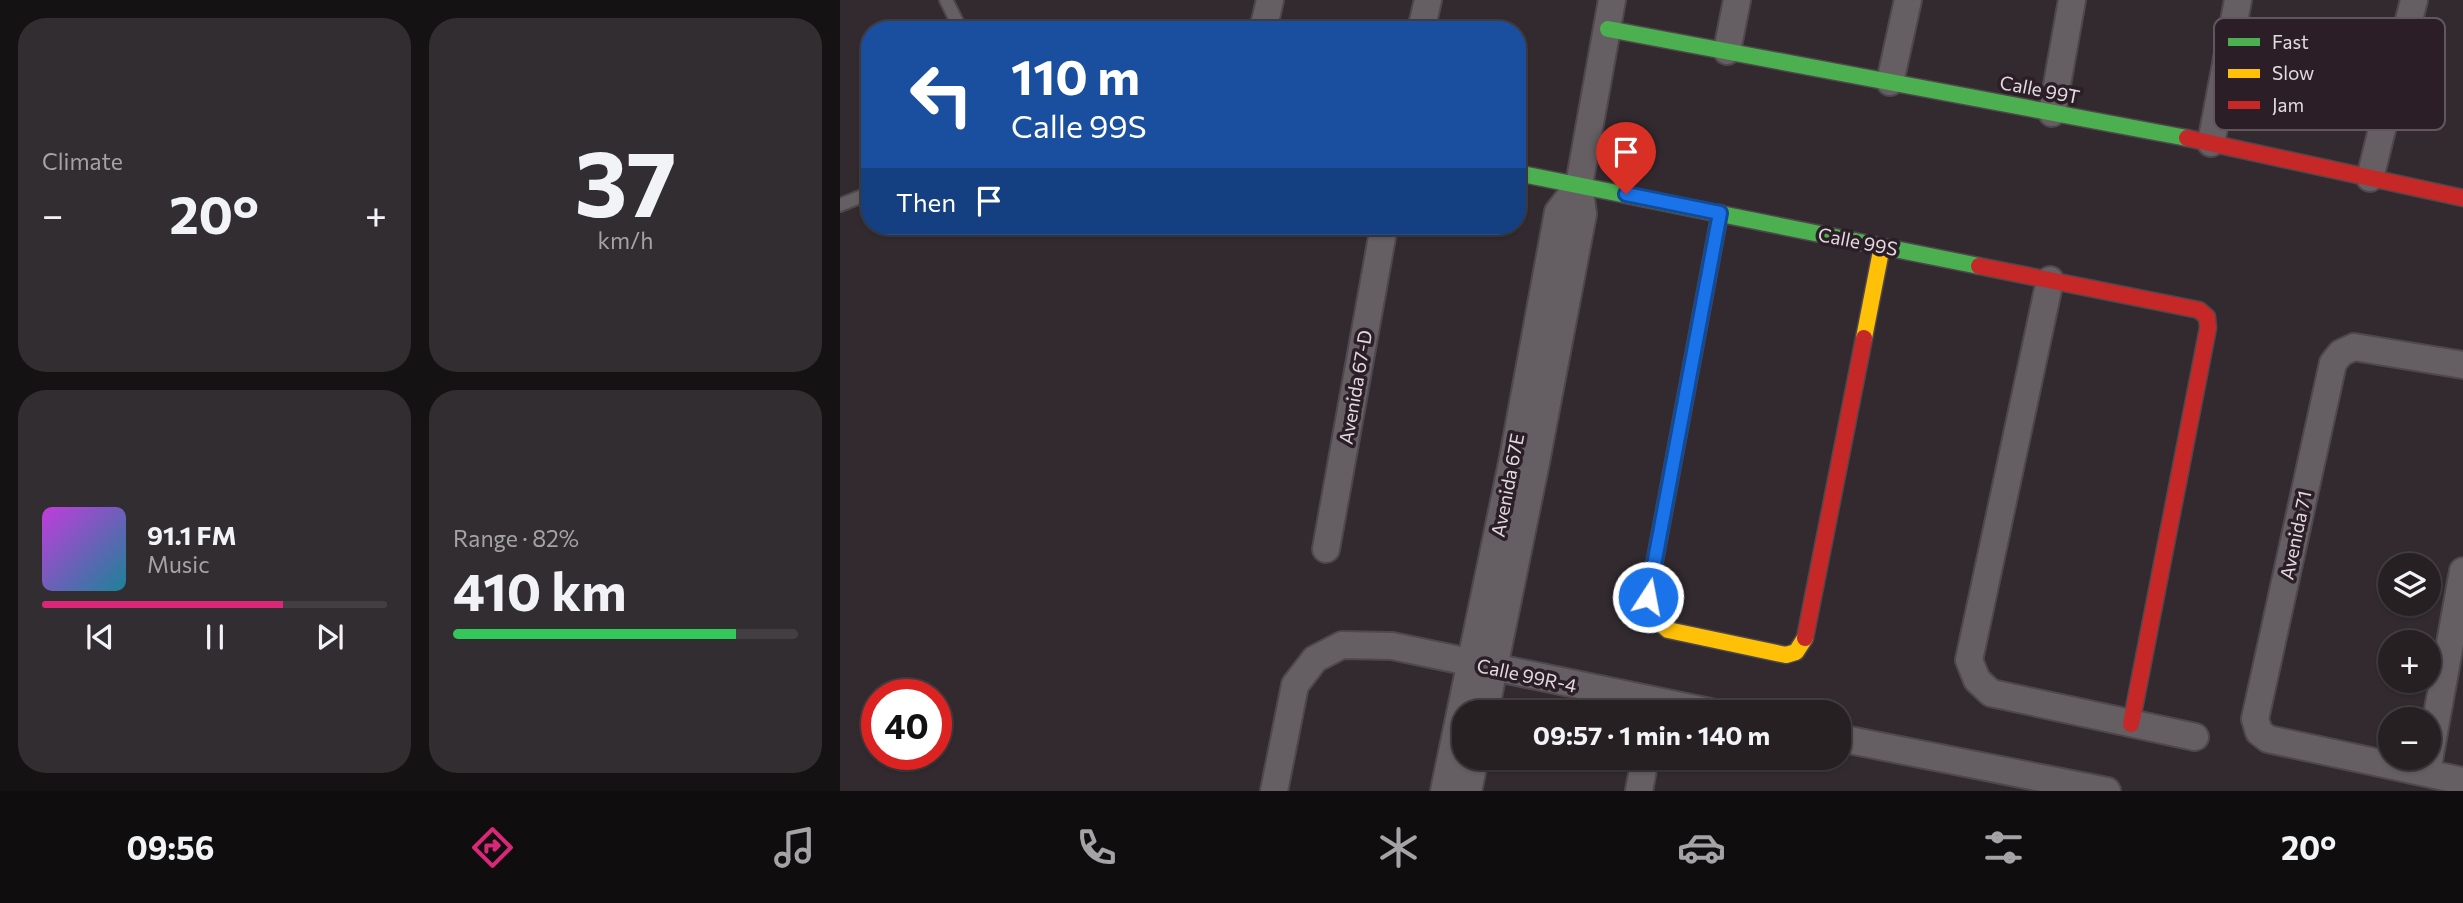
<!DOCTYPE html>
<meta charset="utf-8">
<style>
body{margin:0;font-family:Commissioner,sans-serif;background:#322d30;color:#f1f3f6;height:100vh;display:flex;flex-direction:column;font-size:26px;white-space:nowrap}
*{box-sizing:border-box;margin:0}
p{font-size:23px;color:#a4a3a6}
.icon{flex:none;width:38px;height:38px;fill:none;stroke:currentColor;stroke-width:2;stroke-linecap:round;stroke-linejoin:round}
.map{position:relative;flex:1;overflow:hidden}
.details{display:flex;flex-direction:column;gap:18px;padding:18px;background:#151213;width:840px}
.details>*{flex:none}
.top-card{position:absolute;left:21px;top:21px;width:665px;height:214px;border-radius:28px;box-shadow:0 2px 5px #0004,0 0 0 2px #423e41;background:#1a4fa0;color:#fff;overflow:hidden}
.fabs{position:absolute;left:1538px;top:553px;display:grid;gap:14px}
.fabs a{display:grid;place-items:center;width:63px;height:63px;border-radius:50%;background:#262023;box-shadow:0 2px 5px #0004,0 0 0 2px #423e41;font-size:35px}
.speed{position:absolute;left:21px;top:679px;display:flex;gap:14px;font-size:35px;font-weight:700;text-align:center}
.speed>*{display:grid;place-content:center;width:91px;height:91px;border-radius:50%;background:#262023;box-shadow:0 2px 5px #0004,0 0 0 2px #423e41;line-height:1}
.speed .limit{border:10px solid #d22;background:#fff;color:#111}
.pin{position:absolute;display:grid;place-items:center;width:60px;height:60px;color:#fff;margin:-72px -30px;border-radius:50% 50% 50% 0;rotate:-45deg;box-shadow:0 0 7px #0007}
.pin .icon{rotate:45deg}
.me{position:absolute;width:77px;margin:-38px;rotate:11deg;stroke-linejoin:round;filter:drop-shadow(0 0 5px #0008)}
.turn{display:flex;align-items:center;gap:24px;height:147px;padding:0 35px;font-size:32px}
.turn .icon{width:91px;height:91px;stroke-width:2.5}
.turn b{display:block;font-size:49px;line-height:60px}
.then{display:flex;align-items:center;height:66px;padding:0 35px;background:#0003;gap:14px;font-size:26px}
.big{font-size:52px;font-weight:700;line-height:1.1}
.details .card{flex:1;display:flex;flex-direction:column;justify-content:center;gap:10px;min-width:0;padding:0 24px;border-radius:28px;background:#322d30}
.details .dial{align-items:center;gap:0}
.dial b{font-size:91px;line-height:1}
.song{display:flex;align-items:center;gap:21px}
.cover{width:84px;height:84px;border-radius:10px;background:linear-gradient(135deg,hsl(290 70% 55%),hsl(190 70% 35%))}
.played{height:7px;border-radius:4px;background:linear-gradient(90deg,#db2777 70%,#423e41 70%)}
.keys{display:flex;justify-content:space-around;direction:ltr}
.heat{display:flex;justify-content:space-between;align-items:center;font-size:38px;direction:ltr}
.charge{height:10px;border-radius:5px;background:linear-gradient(90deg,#34c759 82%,#423e41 0)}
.details .tiles{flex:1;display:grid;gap:18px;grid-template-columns:repeat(2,1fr)}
.trip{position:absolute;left:612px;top:700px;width:399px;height:70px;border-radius:28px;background:#262023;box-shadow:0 2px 5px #0004,0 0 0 2px #423e41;font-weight:700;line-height:70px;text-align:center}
.tabs{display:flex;height:112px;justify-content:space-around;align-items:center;background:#0f0d0e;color:#a4a3a6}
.tabs .icon{width:49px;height:49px}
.tabs .current{color:#db2777}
.tabs b{font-size:32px;color:#f1f3f6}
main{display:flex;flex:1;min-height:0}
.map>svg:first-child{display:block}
</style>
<main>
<section class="details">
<div class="tiles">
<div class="card"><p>Climate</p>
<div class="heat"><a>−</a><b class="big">20°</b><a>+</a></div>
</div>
<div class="card dial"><b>37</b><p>km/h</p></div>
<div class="card">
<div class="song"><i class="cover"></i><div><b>91.1 FM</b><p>Music</p></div></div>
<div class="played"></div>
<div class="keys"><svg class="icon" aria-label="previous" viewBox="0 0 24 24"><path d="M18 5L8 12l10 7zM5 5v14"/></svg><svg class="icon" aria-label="pause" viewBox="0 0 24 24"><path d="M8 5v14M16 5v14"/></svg><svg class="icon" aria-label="next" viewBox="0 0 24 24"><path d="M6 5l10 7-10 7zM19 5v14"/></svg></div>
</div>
<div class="card"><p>Range · 82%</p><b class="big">410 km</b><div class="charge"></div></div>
</div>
</section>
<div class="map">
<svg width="1623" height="791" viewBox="0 0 1623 791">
<rect width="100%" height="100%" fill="#322a2f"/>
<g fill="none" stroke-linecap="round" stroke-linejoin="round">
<g stroke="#4e474c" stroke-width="16">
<g id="lane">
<path d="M 106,0 L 121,30"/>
<path d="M 0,205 L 30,193"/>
</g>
</g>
<g stroke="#4e474c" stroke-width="30">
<g id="street">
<path d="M 423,30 L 430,0"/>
<path d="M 581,30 L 588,0"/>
<path d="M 887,51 L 897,0"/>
<path d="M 1050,82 L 1068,0"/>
<path d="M 1212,113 L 1232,0"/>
<path d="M 1371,143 L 1398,0"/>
<path d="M 1530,178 L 1574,0"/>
<path d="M 1210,280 L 1129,660 L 1137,680 L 1151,693 L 1355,737"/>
<path d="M 1623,365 L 1514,347 L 1501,353 L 1493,363 L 1415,719 L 1419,732 L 1428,739 L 1623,781"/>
<path d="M 486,549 L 544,226"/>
<path d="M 645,712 L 696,462 L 743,214 L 739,185 L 772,0"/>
<path d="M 999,738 L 1267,791"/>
<path d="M 1587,771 L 1623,571"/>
<path d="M 434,791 L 455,685 L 475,659 L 502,645 L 552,646 L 870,712"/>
<path d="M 604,791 L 673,458 L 718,212 L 739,185"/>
<path d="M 628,791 L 635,758"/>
<path d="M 799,791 L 805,758"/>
</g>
</g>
<g stroke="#4e474c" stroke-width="19">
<g id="fast">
<path d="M 768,29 L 1347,138"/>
<path d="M 677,173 L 1139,266"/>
</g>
</g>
<g stroke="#4e474c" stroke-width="19">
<g id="slow">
<path d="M 880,213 L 808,597 L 812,616 L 828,630 L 946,655 L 956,652 L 965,638"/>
<path d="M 1024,338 L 1042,246"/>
</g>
</g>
<g stroke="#4e474c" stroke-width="19">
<g id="jam">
<path d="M 1347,138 L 1623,198"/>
<path d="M 1139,266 L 1359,310 L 1367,317 L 1368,328 L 1291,724"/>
<path d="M 965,638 L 1024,338"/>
</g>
</g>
<use href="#lane" stroke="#655f63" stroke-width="12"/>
<use href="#street" stroke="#655f63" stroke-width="26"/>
<use href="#fast" stroke="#4caf50" stroke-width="16"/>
<use href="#slow" stroke="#ffc107" stroke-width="16"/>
<use href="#jam" stroke="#c62828" stroke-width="16"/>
</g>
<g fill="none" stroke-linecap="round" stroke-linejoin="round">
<g stroke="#114b97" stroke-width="18">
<path id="route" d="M 786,194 L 880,213 L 808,597"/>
</g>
<use href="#route" stroke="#1a73e8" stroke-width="12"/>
</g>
<g text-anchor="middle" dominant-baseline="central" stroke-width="7" stroke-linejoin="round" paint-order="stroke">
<g font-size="19" fill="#e3dadf" stroke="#2b1e26">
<text transform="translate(1200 89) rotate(11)">Calle 99T</text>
<text transform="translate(1018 241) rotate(11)">Calle 99S</text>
<text transform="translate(515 387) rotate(-80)">Avenida 67-D</text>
<text transform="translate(667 485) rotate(-79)">Avenida 67E</text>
<text transform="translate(1455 535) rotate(-78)">Avenida 71</text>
<text transform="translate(687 675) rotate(12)">Calle 99R-4</text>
</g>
</g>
<rect x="1374" y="18" width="231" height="112" rx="10" fill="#2b1e26" stroke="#62565e" stroke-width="2"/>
<rect x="1388" y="38" width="32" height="8" fill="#4caf50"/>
<rect x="1388" y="69" width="32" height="9" fill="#ffc107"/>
<rect x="1388" y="101" width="32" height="8" fill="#c62828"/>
<g font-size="19" fill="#e3dadf">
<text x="1432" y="49">Fast</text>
<text x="1432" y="80">Slow</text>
<text x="1432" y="112">Jam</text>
</g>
</svg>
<div class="fabs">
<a><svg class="icon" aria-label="layers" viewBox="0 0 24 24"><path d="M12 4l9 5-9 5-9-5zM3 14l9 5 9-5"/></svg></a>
<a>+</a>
<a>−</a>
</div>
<div class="speed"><div class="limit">40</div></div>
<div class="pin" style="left:786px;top:194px;background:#d93025"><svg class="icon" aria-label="arrive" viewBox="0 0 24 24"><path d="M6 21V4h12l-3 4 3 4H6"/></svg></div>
<svg class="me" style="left:808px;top:597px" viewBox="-20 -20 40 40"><circle r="17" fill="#1a73e8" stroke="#fff" stroke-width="3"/><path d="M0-11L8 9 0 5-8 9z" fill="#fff"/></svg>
<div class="trip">09:57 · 1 min · 140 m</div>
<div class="top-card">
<div class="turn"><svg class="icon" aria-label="left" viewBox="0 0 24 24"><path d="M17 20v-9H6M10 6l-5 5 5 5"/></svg><div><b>110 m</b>Calle 99S</div></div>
<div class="then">Then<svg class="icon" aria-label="arrive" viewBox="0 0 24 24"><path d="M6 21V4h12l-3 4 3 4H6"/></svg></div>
</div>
</div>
</main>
<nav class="tabs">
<b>09:56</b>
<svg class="icon current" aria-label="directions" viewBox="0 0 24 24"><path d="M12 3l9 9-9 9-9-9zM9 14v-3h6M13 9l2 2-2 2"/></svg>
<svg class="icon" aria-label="music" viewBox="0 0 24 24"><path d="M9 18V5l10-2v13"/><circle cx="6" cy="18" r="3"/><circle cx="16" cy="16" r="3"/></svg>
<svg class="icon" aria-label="phone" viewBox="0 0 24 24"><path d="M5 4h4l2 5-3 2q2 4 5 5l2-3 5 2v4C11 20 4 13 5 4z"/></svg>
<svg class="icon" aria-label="climate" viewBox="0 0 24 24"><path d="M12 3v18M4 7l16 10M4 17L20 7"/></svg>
<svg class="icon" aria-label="car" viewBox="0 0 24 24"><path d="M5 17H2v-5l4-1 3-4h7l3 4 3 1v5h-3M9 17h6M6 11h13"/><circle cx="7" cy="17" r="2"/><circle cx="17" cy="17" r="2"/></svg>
<svg class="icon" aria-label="filters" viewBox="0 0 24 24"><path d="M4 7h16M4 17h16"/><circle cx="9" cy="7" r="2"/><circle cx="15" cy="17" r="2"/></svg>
<b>20°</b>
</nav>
